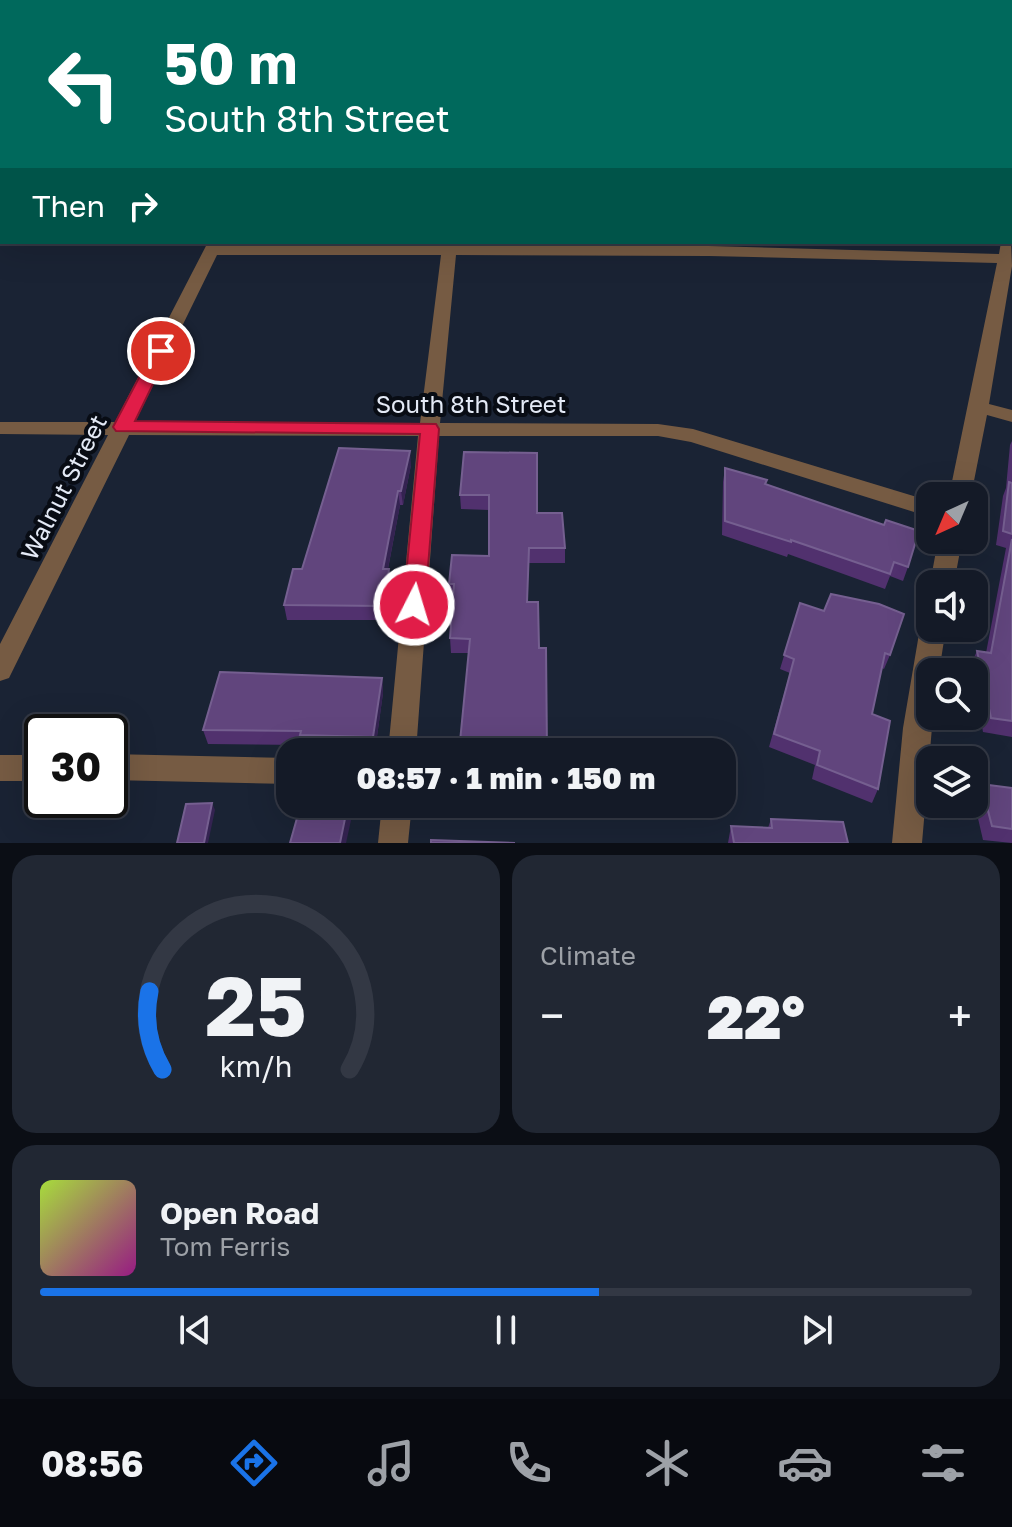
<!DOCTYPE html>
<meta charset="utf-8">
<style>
body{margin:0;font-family:"Golos Text",sans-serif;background:#212733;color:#f1f3f6;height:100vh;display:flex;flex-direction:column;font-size:30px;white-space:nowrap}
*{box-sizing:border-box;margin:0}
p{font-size:26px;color:#9da1a7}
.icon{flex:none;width:44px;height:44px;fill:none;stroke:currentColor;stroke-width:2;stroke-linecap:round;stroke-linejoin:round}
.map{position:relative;height:843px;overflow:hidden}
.details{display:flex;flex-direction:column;gap:12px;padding:12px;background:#0b0e15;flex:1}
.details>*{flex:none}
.hud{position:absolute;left:0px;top:0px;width:1012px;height:244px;box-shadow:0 8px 32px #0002,0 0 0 2px #333844;background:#00695c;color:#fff;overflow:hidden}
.needle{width:52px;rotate:224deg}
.tools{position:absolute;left:916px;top:482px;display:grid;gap:16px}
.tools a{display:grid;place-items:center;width:72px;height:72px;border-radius:16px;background:#141a27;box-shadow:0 8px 32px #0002,0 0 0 2px #333844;font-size:40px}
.speed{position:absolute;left:24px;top:714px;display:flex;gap:16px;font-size:40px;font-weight:700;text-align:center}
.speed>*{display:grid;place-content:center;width:104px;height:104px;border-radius:50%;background:#141a27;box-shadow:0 8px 32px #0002,0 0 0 2px #333844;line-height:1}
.speed .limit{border:4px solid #111;border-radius:12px;background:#fff;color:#111}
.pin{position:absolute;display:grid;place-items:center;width:68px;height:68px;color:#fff;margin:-34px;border:4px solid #fff;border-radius:50%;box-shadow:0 2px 8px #0007}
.me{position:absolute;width:88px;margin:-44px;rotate:5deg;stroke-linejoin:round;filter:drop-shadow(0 0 6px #0008)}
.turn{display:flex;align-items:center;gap:28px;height:168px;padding:0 32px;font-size:36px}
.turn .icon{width:104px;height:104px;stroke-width:2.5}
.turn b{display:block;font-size:56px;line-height:68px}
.then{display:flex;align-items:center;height:76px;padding:0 32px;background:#0003;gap:16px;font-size:30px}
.big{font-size:60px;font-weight:800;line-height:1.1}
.details .card{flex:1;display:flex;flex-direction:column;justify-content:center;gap:12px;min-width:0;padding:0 28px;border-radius:24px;background:#212733}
.details .dial{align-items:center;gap:0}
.dial svg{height:208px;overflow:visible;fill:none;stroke:#333844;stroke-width:7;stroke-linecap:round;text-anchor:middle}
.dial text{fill:#f1f3f6;stroke:none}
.song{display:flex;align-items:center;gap:24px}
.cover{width:96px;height:96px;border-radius:12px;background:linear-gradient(135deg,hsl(80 70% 55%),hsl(310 70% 35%))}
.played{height:8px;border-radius:4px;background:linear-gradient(90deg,#1a73e8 60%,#333844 60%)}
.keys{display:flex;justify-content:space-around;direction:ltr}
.heat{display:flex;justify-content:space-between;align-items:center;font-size:44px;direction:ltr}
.details .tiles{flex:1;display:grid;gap:12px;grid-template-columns:1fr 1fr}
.card:last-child{grid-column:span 2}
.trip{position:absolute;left:276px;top:738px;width:460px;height:80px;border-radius:24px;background:#141a27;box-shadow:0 8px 32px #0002,0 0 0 2px #333844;font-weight:800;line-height:80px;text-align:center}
.dock{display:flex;height:128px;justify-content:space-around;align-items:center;background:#080a10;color:#9da1a7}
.dock .icon{width:56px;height:56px}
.dock .selected{color:#1a73e8}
.dock b{font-size:36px;color:#f1f3f6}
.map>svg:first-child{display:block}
</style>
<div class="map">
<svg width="1012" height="843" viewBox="0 0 1012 843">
<rect width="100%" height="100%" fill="#1a2334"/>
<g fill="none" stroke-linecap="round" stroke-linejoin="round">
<g fill="#765b43" fill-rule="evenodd">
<path d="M 0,0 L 5,1 L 6,2 L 0,6 Z"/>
<path d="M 52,0 L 156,0 L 50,2 Z"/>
<path d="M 325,0 L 335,0 L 324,2 Z"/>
<rect x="480" y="0" width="10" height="2"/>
<rect x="1010" y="115" width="2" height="8"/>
<rect x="0" y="120" width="2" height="8"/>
<path d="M 1010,218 L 1012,266 L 989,404 L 1012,410 L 1012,422 L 987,415 L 971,496 L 949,496 L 997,263 L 709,256 L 456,255 L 440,423 L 658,424 L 693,429 L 930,501 L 930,517 L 691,442 L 658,436 L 439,436 L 416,752 L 388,752 L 418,436 L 129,435 L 9,678 L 0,681 L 0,644 L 108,435 L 0,434 L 0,422 L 115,422 L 208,242 L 224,242 L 222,245 L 442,246 L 442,242 L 458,242 L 457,246 L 709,246 L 999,254 L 1001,242 L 1010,242 ZM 217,255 L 441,255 L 420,423 L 135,422 Z"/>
<path d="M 938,540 L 962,540 L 954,584 L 930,584 Z"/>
<path d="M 930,619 L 930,628 L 946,628 L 939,672 L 930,672 L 930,716 L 933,716 L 922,843 L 892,843 L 903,728 L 920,628 L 924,621 Z"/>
<path d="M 110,754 L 290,758 L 290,784 L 110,780 Z"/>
<rect x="0" y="755" width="42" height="26"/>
<path d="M 382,804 L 412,804 L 408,843 L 378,843 Z"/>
</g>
<g fill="#c9925f" fill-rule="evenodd">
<path d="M 47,0 L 57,0 L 45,2 Z"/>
<path d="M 0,41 L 2,41 L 0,49 Z"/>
</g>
</g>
<g fill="#51316e">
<path d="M 507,0 L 575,0 L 575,2 L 508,2 Z"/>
<path d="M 2,51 L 2,82 L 0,82 L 0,53 Z"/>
<path d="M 1012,441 L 1012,737 L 983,732 L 974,684 L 974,672 L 972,672 L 970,666 L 977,651 L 986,653 L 1006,548 L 996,545 L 1003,496 L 1006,488 L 1010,445 Z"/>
<path d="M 464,452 L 537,513 L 565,548 L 565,563 L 529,563 L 468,653 L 451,653 L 450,638 L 453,599 L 449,599 L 449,584 L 489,556 L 489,510 L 461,509 L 460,495 Z"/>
<path d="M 411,465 L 403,505 L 400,505 L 388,569 L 389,569 L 391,584 L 386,620 L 287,620 L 284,605 L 302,569 Z"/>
<path d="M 725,468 L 766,484 L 908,567 L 903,581 L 890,576 L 885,589 L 788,554 L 787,557 L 722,535 L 723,482 Z"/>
<path d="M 800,603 L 890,655 L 884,669 L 882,668 L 872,714 L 878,789 L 872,803 L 812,779 L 815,765 L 769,747 L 790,673 L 780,669 Z"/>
<path d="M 382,678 L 383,693 L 375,751 L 303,749 L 303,745 L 208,744 L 203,730 Z"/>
<path d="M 981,784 L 1012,788 L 1012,843 L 983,840 L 974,801 L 974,797 Z"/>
<path d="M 771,819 L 848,843 L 728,843 L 731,826 L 768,828 Z"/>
</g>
<g fill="#342351">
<path d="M 410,451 L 411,465 L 403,505 L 401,491 Z"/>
<path d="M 398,491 L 400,505 L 385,584 L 383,569 Z"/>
<path d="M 389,569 L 391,584 L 386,620 L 384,606 Z"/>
<path d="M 382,678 L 383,693 L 375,751 L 373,737 Z"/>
<path d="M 212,803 L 215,810 L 208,843 L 204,843 Z"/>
<path d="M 348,804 L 351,804 L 353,811 L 346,843 L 340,843 Z"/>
</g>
<g fill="#61457d" stroke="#755f90" stroke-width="2">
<path d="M 86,0 L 297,0 L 296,2 L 85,2 Z"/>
<path d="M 346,0 L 406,0 L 405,2 L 346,2 Z"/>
<path d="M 510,0 L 551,0 L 552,2 L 510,2 Z"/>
<path d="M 2,51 L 2,68 L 0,68 L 0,53 Z"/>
<path d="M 339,448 L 410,451 L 401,491 L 398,491 L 383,569 L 389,569 L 384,606 L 284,605 L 293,569 L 302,569 Z"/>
<path d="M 464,452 L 537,453 L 537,513 L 562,513 L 565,548 L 529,548 L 527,602 L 538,602 L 539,648 L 546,648 L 547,752 L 459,752 L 470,639 L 450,638 L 454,584 L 449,584 L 452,555 L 489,556 L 489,495 L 460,495 Z"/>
<path d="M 725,468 L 767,480 L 765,484 L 884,525 L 886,520 L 919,531 L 908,567 L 894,562 L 890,574 L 791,540 L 791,542 L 725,521 Z"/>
<path d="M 1009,482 L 1012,483 L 1012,482 L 1012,534 L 1003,531 Z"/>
<path d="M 1012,539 L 1012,721 L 991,718 L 977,651 L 991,653 Z"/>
<path d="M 831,594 L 879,604 L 904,614 L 890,655 L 885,653 L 872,714 L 890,721 L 878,789 L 817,765 L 820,751 L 774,734 L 794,659 L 784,655 L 800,603 L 824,611 Z"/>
<path d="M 220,672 L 382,678 L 373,737 L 300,735 L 301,731 L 203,730 Z"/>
<path d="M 981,784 L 1012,788 L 1012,829 L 992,826 Z"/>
<path d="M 212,803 L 204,843 L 177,843 L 186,804 Z"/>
<path d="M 301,804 L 348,804 L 340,843 L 290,843 Z"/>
<path d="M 771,819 L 843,822 L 848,843 L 734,843 L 731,826 L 772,828 Z"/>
<path d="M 431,840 L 515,843 L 431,843 Z"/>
</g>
<path fill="#e11d48" stroke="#92132f" stroke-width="2" d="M 161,346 L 169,351 L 135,421 L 436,424 L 439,429 L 425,605 L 422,611 L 414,614 L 406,611 L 403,605 L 420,434 L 116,431 L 113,427 L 153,351 Z"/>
<g text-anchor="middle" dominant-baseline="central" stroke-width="8" stroke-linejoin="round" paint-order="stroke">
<g font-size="24" fill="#e4eaf6" stroke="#080c14">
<text x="471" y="403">South 8th Street</text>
<text transform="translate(63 487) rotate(-63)">Walnut Street</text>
</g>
</g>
</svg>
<div class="tools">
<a><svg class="needle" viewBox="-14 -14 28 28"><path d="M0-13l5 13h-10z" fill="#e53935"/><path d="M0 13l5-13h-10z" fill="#9da1a7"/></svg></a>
<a><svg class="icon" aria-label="sound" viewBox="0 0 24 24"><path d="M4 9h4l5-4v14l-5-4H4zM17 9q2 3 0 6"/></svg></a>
<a><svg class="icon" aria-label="search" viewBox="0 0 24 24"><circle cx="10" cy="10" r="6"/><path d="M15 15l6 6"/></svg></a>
<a><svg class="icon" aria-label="layers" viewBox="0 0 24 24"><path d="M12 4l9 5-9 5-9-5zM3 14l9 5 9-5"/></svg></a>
</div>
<div class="speed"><div class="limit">30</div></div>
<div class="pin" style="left:161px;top:351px;background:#d93025"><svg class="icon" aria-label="arrive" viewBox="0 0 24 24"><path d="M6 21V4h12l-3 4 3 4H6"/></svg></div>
<svg class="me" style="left:414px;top:605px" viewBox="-20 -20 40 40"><circle r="17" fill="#e11d48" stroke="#fff" stroke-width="3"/><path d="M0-11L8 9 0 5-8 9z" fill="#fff"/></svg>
<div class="trip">08:57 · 1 min · 150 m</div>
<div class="hud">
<div class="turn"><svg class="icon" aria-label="left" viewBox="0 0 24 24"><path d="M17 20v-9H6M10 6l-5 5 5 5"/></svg><div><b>50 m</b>South 8th Street</div></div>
<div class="then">Then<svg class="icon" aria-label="right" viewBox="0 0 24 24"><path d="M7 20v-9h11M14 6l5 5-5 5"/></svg></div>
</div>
</div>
<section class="details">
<div class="tiles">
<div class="card dial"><svg viewBox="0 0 100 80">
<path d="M14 69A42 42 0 1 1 86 69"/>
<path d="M14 69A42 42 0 0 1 9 39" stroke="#1a73e8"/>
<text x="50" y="56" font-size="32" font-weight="700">25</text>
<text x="50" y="72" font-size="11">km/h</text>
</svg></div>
<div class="card"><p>Climate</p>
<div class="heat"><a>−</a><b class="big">22°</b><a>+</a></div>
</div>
<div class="card">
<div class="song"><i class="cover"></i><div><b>Open Road</b><p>Tom Ferris</p></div></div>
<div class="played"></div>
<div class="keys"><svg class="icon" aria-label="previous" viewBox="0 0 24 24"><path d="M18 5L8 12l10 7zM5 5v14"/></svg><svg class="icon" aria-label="pause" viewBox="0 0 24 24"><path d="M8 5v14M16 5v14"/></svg><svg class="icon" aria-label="next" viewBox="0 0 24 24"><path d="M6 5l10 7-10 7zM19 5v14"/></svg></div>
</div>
</div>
</section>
<nav class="dock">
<b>08:56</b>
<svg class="icon selected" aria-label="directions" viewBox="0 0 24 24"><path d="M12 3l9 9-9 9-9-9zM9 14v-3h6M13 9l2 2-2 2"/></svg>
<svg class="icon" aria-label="music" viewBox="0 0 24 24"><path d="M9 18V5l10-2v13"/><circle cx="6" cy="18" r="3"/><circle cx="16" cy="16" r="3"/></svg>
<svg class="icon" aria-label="phone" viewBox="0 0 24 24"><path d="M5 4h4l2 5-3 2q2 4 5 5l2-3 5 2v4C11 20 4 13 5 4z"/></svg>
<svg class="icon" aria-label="climate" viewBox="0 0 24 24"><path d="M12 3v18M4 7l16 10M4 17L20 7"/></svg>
<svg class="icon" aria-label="car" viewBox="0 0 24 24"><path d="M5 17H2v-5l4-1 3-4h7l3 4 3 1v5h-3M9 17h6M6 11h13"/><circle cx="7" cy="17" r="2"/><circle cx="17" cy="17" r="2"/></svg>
<svg class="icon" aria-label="filters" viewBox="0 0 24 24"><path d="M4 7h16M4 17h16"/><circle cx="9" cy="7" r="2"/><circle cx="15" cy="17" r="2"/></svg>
</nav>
